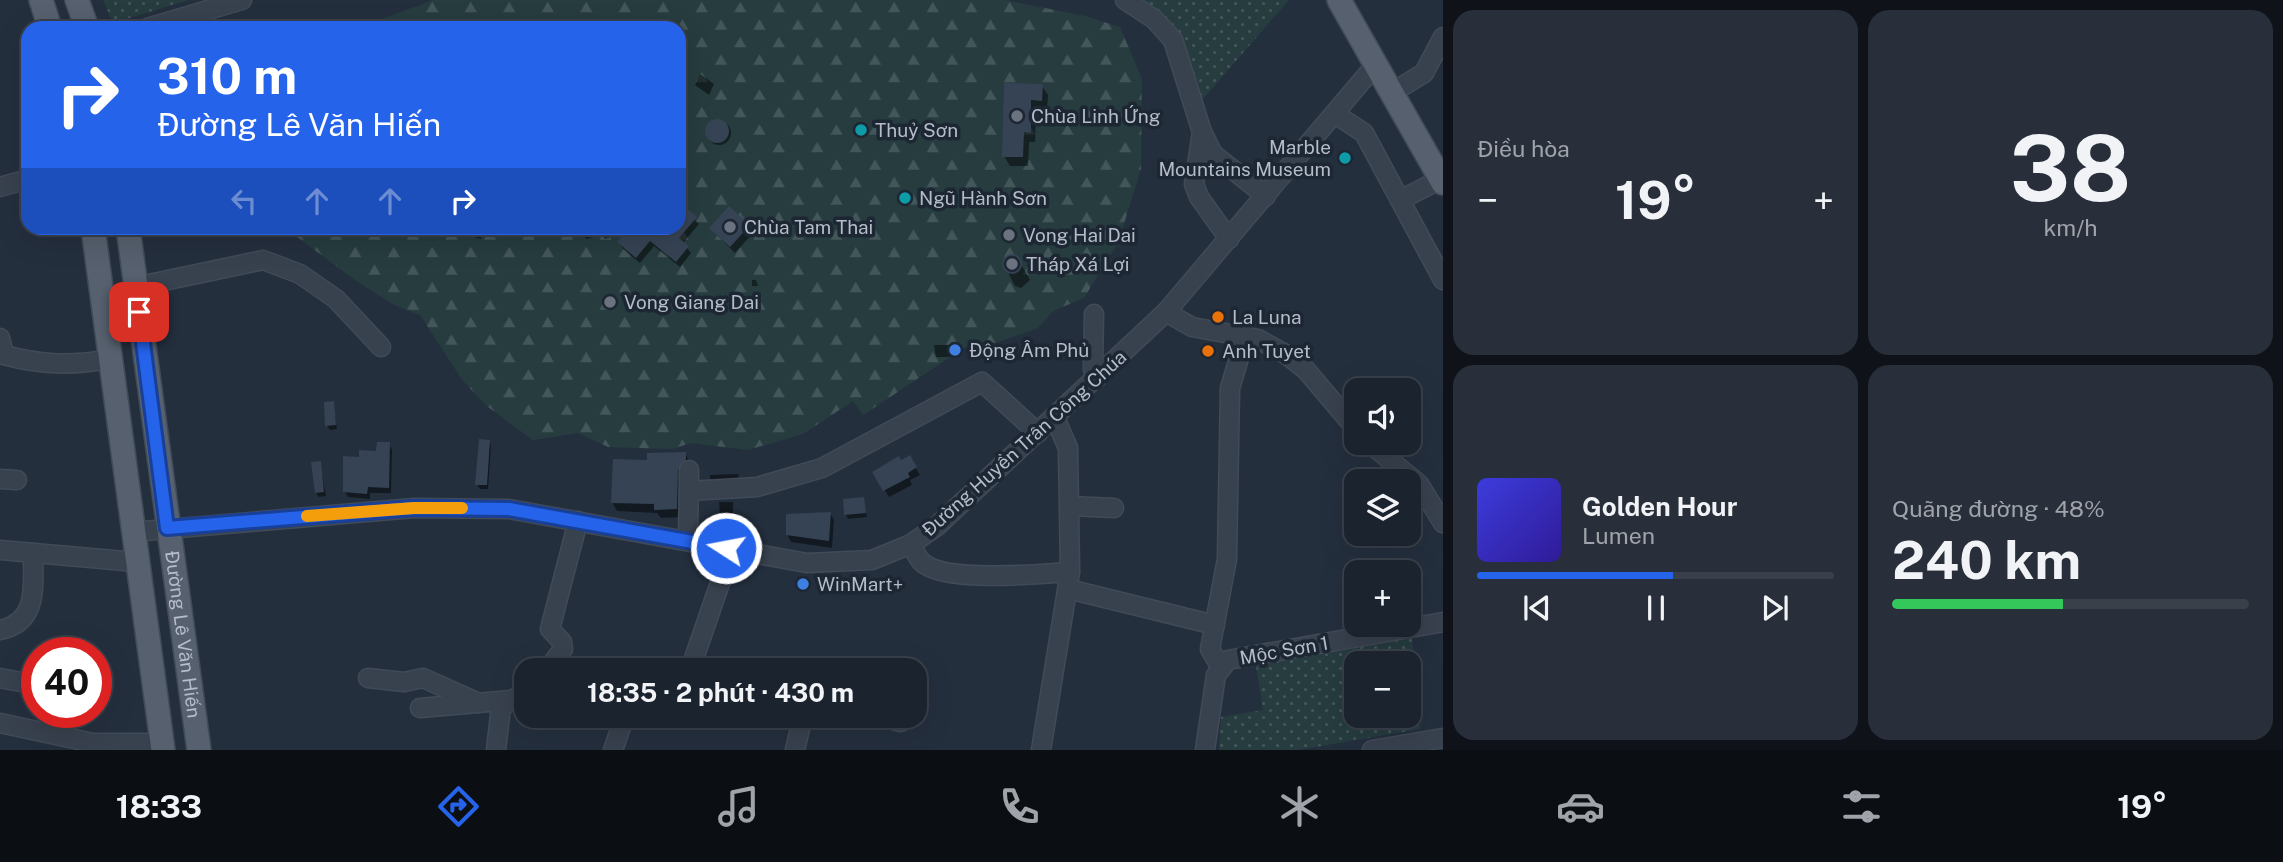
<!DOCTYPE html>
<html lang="vi">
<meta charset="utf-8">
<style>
body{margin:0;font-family:"Public Sans",sans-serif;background:#282f3a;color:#f1f3f6;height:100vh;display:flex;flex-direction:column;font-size:26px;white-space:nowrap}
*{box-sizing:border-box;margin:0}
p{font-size:23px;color:#a0a4aa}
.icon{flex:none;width:38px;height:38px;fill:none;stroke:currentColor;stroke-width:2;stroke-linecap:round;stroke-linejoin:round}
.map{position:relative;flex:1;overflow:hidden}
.panel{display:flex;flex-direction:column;gap:10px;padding:10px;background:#0f1319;width:840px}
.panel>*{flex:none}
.banner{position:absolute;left:21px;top:21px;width:665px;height:214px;border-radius:21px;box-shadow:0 7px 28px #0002,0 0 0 2px #39404a;background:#2563eb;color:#fff;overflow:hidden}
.tools{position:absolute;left:1344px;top:378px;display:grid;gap:14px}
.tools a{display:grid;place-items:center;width:77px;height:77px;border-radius:14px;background:#1b232e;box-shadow:0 7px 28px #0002,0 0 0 2px #39404a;font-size:35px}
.speed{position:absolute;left:21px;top:637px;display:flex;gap:14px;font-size:35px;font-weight:700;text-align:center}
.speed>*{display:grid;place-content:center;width:91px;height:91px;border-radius:50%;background:#1b232e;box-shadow:0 7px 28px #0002,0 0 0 2px #39404a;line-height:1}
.speed .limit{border:10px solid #d22;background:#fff;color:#111}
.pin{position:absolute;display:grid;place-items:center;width:60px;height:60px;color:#fff;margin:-30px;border-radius:14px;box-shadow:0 4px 10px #0006}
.me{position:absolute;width:77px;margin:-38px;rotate:281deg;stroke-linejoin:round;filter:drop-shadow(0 0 5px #0008)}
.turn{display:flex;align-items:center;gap:24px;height:147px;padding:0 21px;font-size:32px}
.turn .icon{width:91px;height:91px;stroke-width:2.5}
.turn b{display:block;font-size:49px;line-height:60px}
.lanes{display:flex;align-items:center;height:66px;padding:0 21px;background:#0003;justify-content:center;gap:35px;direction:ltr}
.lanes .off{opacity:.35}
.big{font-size:52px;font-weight:700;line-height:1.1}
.panel .card{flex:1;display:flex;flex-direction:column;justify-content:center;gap:10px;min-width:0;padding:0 24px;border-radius:21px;background:#282f3a}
.panel .dial{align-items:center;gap:0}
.dial b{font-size:91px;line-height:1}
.song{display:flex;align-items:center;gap:21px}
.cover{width:84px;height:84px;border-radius:10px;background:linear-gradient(135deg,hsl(240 70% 55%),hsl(250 70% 35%))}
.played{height:7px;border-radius:4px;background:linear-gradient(90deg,#2563eb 55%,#39404a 55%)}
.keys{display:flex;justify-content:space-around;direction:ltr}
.heat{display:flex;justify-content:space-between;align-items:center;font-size:38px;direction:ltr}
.charge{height:10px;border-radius:5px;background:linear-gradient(90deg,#34c759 48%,#39404a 0)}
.panel .tiles{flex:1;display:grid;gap:10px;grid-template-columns:repeat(2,1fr)}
.trip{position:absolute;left:514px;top:658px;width:413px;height:70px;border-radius:21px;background:#1b232e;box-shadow:0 7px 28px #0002,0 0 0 2px #39404a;font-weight:700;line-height:70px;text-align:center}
.menu{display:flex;height:112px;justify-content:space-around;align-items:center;background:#0b0e12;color:#a0a4aa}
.menu .icon{width:49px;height:49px}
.menu .active{color:#2563eb}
.menu b{font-size:32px;color:#f1f3f6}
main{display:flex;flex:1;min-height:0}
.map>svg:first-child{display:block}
</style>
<main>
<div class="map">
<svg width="1443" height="750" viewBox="0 0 1443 750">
<defs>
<pattern id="grass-dots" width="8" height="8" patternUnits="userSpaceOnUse" patternTransform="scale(1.75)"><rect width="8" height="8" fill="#263c3f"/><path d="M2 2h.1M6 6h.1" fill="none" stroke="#435659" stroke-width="1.8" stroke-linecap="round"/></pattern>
<pattern id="forest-firs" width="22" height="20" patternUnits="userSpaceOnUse" patternTransform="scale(1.75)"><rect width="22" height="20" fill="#263c3f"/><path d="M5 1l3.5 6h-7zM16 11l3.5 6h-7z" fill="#435659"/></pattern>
</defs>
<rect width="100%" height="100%" fill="#242f3e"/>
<g fill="url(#grass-dots)" fill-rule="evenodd">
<path d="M 103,0 L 189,0 L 113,23 Z"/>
<path d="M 1139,0 L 1289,0 L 1202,100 L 1161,11 Z"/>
<path d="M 1412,638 L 1420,729 L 1298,750 L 1219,750 L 1221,717 L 1263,710 L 1256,666 ZM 1356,663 L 1409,663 L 1409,716 L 1356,716 Z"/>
</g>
<path fill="url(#forest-firs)" d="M 433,0 L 1005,0 L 1085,16 L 1120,27 L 1142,79 L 1141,169 L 1118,243 L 1084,298 L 1053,311 L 1038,328 L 975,350 L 970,344 L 863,415 L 853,401 L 803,434 L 748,450 L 691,443 L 672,449 L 608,447 L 578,433 L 533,440 L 488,407 L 463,381 L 420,315 L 394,305 L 355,280 L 285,228 L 679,228 L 679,28 L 358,28 Z"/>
<g fill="#0007">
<path d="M 700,74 L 714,84 L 709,95 L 695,85 Z"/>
<path d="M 1006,85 L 1042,86 L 1048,95 L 1047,110 L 1036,110 L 1035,142 L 1029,142 L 1028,166 L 1010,166 L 1004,156 Z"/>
<circle cx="719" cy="133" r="12"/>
<path d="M 679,207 L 699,224 L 683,243 L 691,253 L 680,267 L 654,246 L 640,263 L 623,249 L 619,242 L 633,228 L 679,228 Z"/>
<path d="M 749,226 L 753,233 L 735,253 L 711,229 Z"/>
<path d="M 457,228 L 482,228 L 481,239 L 460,233 Z"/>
<path d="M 582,228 L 612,228 L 614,236 L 605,239 L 602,234 L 586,239 Z"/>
<path d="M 1012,256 L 1018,259 L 1030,280 L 1021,288 L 1015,286 L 1004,264 Z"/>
<path d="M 752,280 L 756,280 L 758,286 L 752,286 Z"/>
<path d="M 934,345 L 948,345 L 951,357 L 936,357 Z"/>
<path d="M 333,403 L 337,429 L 330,430 L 327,425 Z"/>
<path d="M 489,442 L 491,446 L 488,489 L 480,489 L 477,484 Z"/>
<path d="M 389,444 L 392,450 L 391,493 L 370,493 L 370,499 L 348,497 L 345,491 L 360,459 L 378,452 Z"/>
<path d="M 685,453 L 690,462 L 681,517 L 661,518 L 657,513 L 617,511 L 612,502 L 649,462 Z"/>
<path d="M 909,457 L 920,475 L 910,480 L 912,485 L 889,497 L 874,473 Z"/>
<path d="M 320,463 L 326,496 L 319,497 L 316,493 Z"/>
<path d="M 738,474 L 740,481 L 712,482 L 710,478 L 710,475 Z"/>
<path d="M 863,499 L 867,517 L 848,519 L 846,515 Z"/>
<path d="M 719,502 L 733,502 L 733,516 L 720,515 Z"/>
<path d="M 830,513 L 834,520 L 832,548 L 791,542 L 787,534 Z"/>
</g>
<g fill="#364354">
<path d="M 1004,83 L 1043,84 L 1042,101 L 1031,100 L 1031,133 L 1024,132 L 1023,157 L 1002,157 Z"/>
<circle cx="717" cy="131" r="12"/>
<path d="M 679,202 L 697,217 L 679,238 L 689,246 L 676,262 L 650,241 L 636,258 L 617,242 L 629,228 L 679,228 Z"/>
<path d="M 729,206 L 750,225 L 730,247 L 709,228 Z"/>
<circle cx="1012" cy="264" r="10"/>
<path d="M 334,401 L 336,425 L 325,426 L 324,402 Z"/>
<path d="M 479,439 L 490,440 L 487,485 L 475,485 Z"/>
<path d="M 377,442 L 390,442 L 389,488 L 368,487 L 367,494 L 343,492 L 343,456 L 359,457 L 359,450 L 376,451 Z"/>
<path d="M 686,452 L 686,459 L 678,470 L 677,509 L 654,510 L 654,504 L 611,503 L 613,459 L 647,460 L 647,453 Z"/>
<path d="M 910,455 L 917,467 L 908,473 L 910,477 L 883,491 L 872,472 L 899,456 L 901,460 Z"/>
<path d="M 321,461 L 324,492 L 315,493 L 311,462 Z"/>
<path d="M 864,497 L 866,513 L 844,515 L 843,499 Z"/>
<path d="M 831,512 L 829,541 L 786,535 L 786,514 Z"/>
</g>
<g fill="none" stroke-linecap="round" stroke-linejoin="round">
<g stroke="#414a57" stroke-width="21">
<g id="minor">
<path d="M 1125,0 L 1154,19 L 1173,40 L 1202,132 L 1213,154 L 1266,196"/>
<path d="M 147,28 L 242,0"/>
<path d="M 1393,92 L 1424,73 L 1443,37"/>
<path d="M 1335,114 L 1364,133 L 1443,280"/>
<path d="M 1202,132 L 1194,184 L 1199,197 L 1229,239"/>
<path d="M 0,187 L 28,179"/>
<path d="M 1400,200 L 1441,179"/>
<path d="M 135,287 L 263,260 L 300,274 L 336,299 L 381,347"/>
<path d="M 1166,312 L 1192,327 L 1258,339 L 1287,355 L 1306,370 L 1356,429"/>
<path d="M 1094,314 L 1093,369 L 1096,379"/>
<path d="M 0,338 L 4,355 C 41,365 72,366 110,359"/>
<path d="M 1369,443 L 1419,484 L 1443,523"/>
<path d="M 0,479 L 17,480"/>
<path d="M 689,491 L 757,487 L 822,468 L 982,382 L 1038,433"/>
<path d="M 1070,506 L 1114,508"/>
<path d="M 132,532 L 414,508 L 509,509 L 807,563 L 872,560 L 911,544 L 937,526 L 1166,312 L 1377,63"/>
<path d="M 688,541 L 689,470"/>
<path d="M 911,544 C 914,550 918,559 923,563 C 946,583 1039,574 1070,572"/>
<path d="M 0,550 L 136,562"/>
<path d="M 1068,589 L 1215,625"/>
<path d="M 0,630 C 39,622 33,586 33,553"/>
<path d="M 1220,666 L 1210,649 L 1227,559 L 1230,388 L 1246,335"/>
<path d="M 547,670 L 563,649 L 562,642 L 550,629 L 578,521"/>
<path d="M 690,670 L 721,580 L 726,548"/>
<path d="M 0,678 L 37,685"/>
<path d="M 368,678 L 404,682 L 423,678 L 479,703"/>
<path d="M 420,708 L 511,700"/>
<path d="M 879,716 L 901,722"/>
<path d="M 0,723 L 93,743 L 162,743"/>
<path d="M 496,750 L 501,707 L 527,691"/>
<path d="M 613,750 L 625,716"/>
<path d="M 795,750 L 803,716"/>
<path d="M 1041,750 L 1070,572 L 1068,448 L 1055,418"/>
<path d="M 1205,750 L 1216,675 L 1228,660 L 1443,622"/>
<path d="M 1372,750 L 1443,738"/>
</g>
</g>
<g stroke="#414a57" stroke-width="26">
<g id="major">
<path d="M 41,0 L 50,28"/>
<path d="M 77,0 L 87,28"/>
<path d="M 1339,0 L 1443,183"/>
<path d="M 93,228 L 163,750"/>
<path id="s1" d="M 128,228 L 199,750"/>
</g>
</g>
<use href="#minor" stroke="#38414e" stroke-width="18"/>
<use href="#major" stroke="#56606e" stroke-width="23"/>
</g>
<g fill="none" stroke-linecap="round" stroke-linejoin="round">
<g stroke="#184099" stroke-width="18">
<path id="route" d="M 139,312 L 167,528 L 414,508 L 509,509 L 726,548"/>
</g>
<use href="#route" stroke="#2563eb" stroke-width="12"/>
<path stroke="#f59e0b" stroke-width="12" d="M 307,516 L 414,508 L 462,508"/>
</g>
<g fill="#6b7280" stroke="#1d2633" stroke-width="2.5">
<circle cx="1017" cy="116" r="7"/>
<circle cx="730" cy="227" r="7"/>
<circle cx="1009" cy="235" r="7"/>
<circle cx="1012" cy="264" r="7"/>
<circle cx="610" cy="302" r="7"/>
</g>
<g fill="#0f9aa8" stroke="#1d2633" stroke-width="2.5">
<circle cx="861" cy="130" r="7"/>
<circle cx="1345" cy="158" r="7"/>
<circle cx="905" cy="198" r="7"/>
</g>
<g fill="#e8710a" stroke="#1d2633" stroke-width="2.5">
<circle cx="1218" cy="317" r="7"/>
<circle cx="1208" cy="351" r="7"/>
</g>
<g fill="#3f7fe0" stroke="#1d2633" stroke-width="2.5">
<circle cx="955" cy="350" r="7"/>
<circle cx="803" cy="584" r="7"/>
</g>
<g text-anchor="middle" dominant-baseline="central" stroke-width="7" stroke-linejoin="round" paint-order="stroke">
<g font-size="19" fill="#b4bcc9" stroke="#1d2633" text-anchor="start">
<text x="1031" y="116">Chùa Linh Ứng</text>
<text x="875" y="130">Thuỷ Sơn</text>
<text x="1331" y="147" text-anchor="end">Marble<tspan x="1331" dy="22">Mountains Museum</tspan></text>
<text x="919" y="198">Ngũ Hành Sơn</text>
<text x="744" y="227">Chùa Tam Thai</text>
<text x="1023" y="235">Vong Hai Dai</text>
<text x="1026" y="264">Tháp Xá Lợi</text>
<text x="624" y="302">Vong Giang Dai</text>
<text x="1232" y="317">La Luna</text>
<text x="969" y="350">Động Âm Phủ</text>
<text x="1222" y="351">Anh Tuyet</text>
<text x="817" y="584">WinMart+</text>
</g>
<g font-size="19" fill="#b4bcc9" stroke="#1d2633">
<text transform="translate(1024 443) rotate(-42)">Đường Huyền Trân Công Chúa</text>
<text stroke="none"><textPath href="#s1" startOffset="410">Đường Lê Văn Hiến</textPath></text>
<text transform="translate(1284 650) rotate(-10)">Mộc Sơn 1</text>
</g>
</g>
</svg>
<div class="tools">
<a><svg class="icon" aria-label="sound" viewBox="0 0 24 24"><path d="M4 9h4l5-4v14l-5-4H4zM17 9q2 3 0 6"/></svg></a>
<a><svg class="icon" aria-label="layers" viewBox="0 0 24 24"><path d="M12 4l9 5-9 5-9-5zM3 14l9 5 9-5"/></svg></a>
<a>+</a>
<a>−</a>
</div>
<div class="speed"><div class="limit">40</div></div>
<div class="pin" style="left:139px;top:312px;background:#d93025"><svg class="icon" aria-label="arrive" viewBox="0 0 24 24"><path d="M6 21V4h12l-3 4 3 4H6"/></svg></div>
<svg class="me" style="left:726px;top:548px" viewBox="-20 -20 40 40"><circle r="17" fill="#2563eb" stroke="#fff" stroke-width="3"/><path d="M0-11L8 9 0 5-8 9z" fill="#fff"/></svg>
<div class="trip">18:35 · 2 phút · 430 m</div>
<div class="banner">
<div class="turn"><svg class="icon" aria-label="right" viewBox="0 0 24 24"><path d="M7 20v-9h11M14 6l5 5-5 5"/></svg><div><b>310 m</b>Đường Lê Văn Hiến</div></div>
<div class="lanes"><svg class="icon off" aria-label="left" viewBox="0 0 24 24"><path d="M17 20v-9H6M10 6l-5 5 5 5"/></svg><svg class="icon off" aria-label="ahead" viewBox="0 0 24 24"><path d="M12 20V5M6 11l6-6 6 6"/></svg><svg class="icon off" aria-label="ahead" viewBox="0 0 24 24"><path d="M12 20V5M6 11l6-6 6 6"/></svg><svg class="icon" aria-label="right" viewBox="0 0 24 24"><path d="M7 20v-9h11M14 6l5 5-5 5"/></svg></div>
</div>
</div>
<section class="panel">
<div class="tiles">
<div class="card"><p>Điều hòa</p>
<div class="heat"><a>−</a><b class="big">19°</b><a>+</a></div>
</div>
<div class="card dial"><b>38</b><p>km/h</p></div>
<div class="card">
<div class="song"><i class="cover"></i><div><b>Golden Hour</b><p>Lumen</p></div></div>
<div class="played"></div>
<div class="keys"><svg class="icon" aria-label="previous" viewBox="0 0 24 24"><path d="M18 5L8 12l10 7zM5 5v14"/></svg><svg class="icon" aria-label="pause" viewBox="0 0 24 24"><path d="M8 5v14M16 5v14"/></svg><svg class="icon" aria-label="next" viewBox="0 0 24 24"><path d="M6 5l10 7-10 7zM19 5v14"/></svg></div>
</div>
<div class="card"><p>Quãng đường · 48%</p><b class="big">240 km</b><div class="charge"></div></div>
</div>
</section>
</main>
<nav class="menu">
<b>18:33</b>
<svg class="icon active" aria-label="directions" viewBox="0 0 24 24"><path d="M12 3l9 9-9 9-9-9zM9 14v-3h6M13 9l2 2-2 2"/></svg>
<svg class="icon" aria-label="music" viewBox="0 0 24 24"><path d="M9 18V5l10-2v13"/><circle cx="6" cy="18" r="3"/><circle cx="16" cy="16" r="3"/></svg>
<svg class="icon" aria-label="phone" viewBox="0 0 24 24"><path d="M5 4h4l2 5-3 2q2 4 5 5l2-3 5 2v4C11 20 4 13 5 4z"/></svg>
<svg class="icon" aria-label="climate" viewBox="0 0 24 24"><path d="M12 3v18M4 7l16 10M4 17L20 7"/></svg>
<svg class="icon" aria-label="car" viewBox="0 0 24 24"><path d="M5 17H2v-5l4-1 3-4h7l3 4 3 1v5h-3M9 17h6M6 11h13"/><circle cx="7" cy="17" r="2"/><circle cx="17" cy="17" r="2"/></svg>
<svg class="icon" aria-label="filters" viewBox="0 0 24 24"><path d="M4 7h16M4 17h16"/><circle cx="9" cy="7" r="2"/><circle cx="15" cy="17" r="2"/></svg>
<b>19°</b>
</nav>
